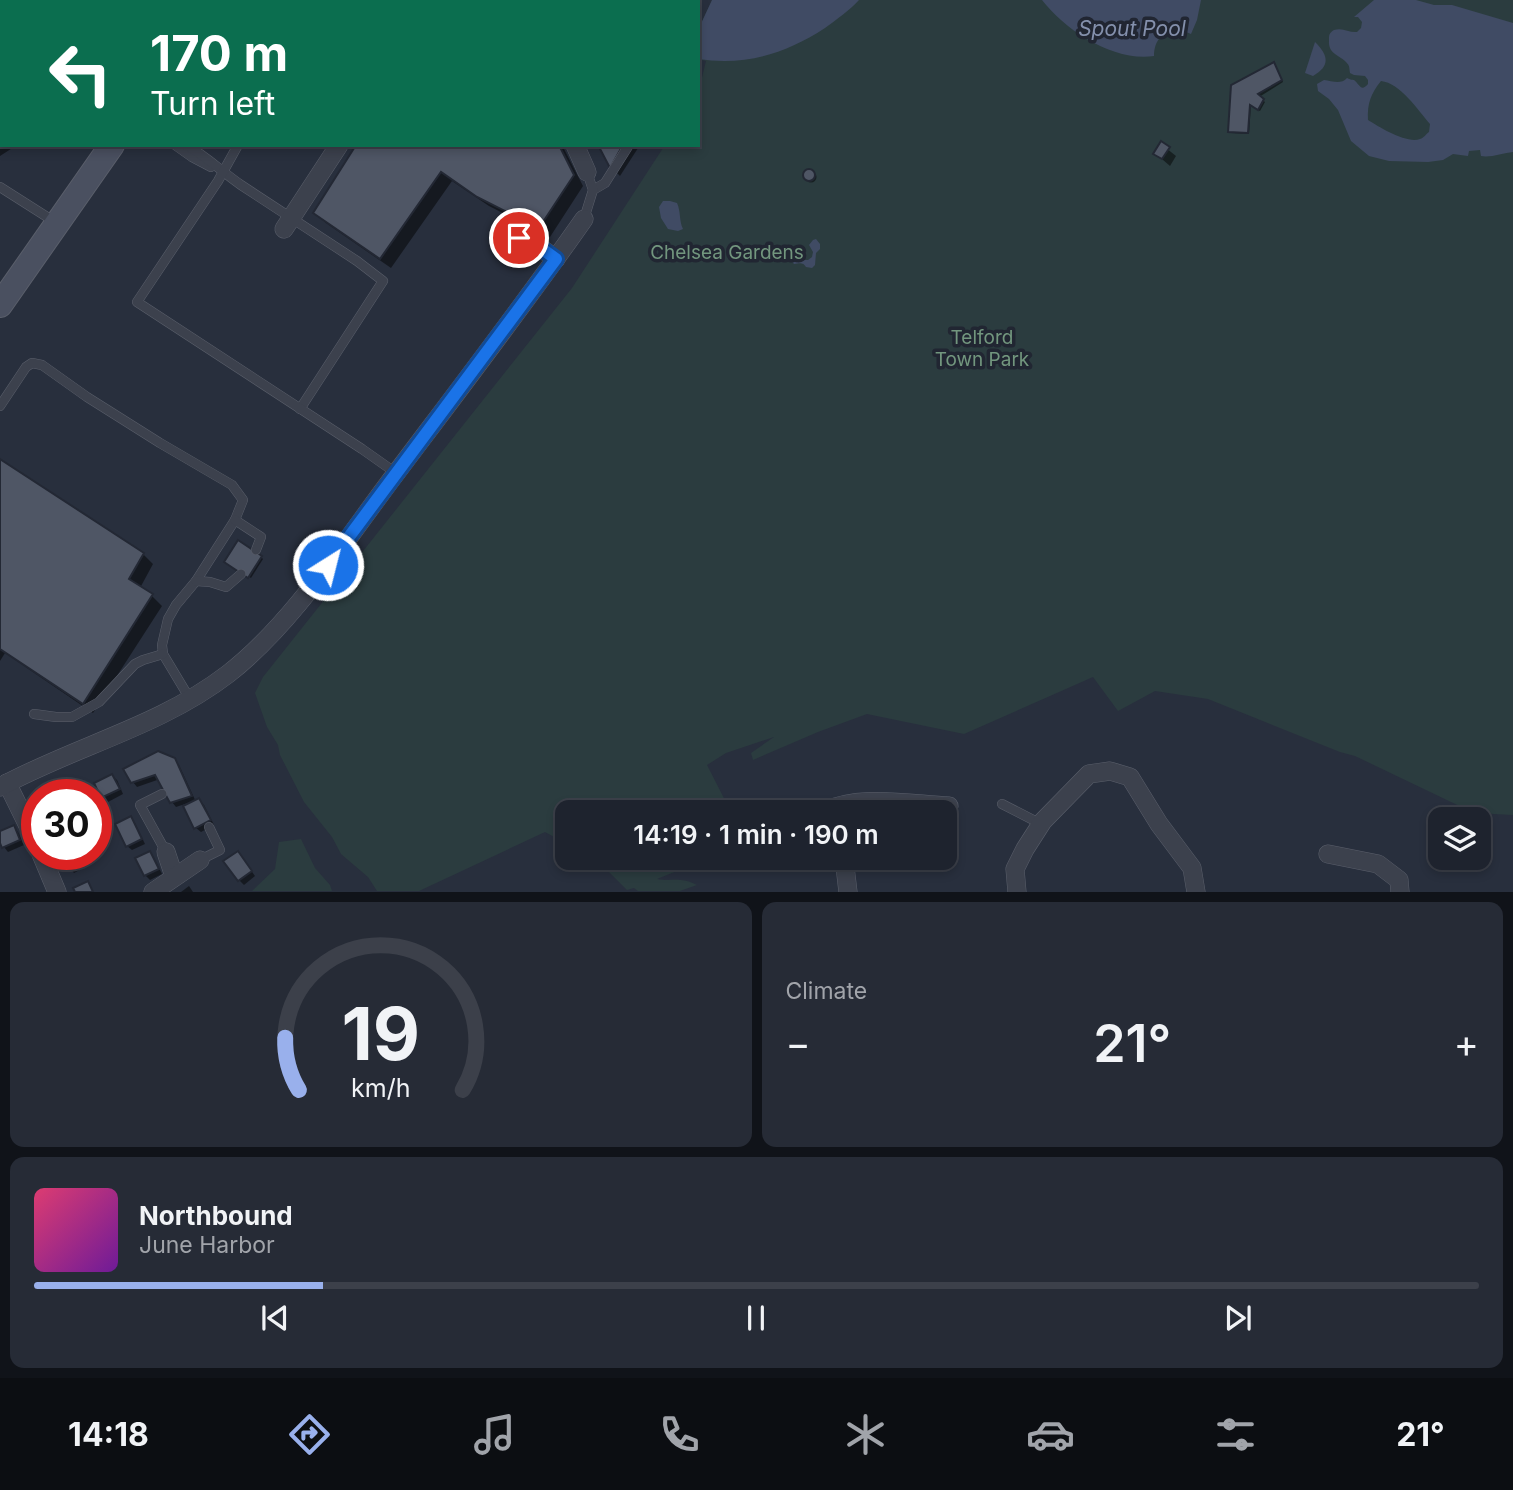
<!DOCTYPE html>
<meta charset="utf-8">
<style>
body{margin:0;font-family:Inter,sans-serif;background:#262b36;color:#f1f3f6;height:100vh;display:flex;flex-direction:column;font-size:26px;white-space:nowrap}
*{box-sizing:border-box;margin:0}
p{font-size:23px;color:#a1a4aa}
.icon{flex:none;width:38px;height:38px;fill:none;stroke:currentColor;stroke-width:2;stroke-linecap:round;stroke-linejoin:round}
.map{position:relative;height:892px;overflow:hidden}
.panel{display:flex;flex-direction:column;gap:10px;padding:10px;background:#101319;flex:1}
.panel>*{flex:none}
.guide{position:absolute;left:0px;top:0px;width:700px;height:147px;box-shadow:0 4px 10px #0003,0 0 0 2px #3c404a;background:#0b6e4f;color:#fff;overflow:hidden}
.tools{position:absolute;left:1428px;top:807px;display:grid;gap:14px}
.tools a{display:grid;place-items:center;width:63px;height:63px;border-radius:14px;background:#1e232e;box-shadow:0 4px 10px #0003,0 0 0 2px #3c404a;font-size:35px}
.speed{position:absolute;left:21px;top:779px;display:flex;gap:14px;font-size:35px;font-weight:700;text-align:center}
.speed>*{display:grid;place-content:center;width:91px;height:91px;border-radius:50%;background:#1e232e;box-shadow:0 4px 10px #0003,0 0 0 2px #3c404a;line-height:1}
.speed .limit{border:10px solid #d22;background:#fff;color:#111}
.pin{position:absolute;display:grid;place-items:center;width:60px;height:60px;color:#fff;margin:-30px;border:4px solid #fff;border-radius:50%;box-shadow:0 2px 7px #0007}
.me{position:absolute;width:77px;margin:-38px;rotate:36deg;stroke-linejoin:round;filter:drop-shadow(0 0 5px #0008)}
.turn{display:flex;align-items:center;gap:24px;height:147px;padding:0 35px;font-size:32px}
.turn .icon{width:91px;height:91px;stroke-width:2.5}
.turn b{display:block;font-size:49px;line-height:60px}
.big{font-size:52px;font-weight:600;line-height:1.1}
.panel .tile{flex:1;display:flex;flex-direction:column;justify-content:center;gap:10px;min-width:0;padding:0 24px;border-radius:14px;background:#262b36}
.panel .dial{align-items:center;gap:0}
.dial svg{height:182px;overflow:visible;fill:none;stroke:#3c404a;stroke-width:7;stroke-linecap:round;text-anchor:middle}
.dial text{fill:#f1f3f6;stroke:none}
.song{display:flex;align-items:center;gap:21px}
.cover{width:84px;height:84px;border-radius:10px;background:linear-gradient(135deg,hsl(340 70% 55%),hsl(280 70% 35%))}
.played{height:7px;border-radius:4px;background:linear-gradient(90deg,#99b0ec 20%,#3c404a 20%)}
.keys{display:flex;justify-content:space-around;direction:ltr}
.heat{display:flex;justify-content:space-between;align-items:center;font-size:38px;direction:ltr}
.panel .tiles{flex:1;display:grid;gap:10px;grid-template-columns:1fr 1fr}
.tile:last-child{grid-column:span 2}
.trip{position:absolute;left:555px;top:800px;width:402px;height:70px;border-radius:14px;background:#1e232e;box-shadow:0 4px 10px #0003,0 0 0 2px #3c404a;font-weight:600;line-height:70px;text-align:center}
.dock{display:flex;height:112px;justify-content:space-around;align-items:center;background:#0c0e12;color:#a1a4aa}
.dock .icon{width:49px;height:49px}
.dock .active{color:#99b0ec}
.dock b{font-size:32px;color:#f1f3f6}
.map>svg:first-child{display:block}
</style>
<div class="map">
<svg width="1513" height="892" viewBox="0 0 1513 892">
<rect width="100%" height="100%" fill="#282f3d"/>
<g fill="#2b3c3f">
<path d="M 712,0 L 1513,0 L 1513,815 L 1474,813 L 1355,756 L 1340,752 L 1208,699 L 1155,691 L 1118,711 L 1093,677 L 964,734 L 867,714 L 818,732 L 753,760 L 751,753 L 774,737 L 726,753 L 707,765 L 731,812 L 567,812 L 567,844 L 545,832 L 419,891 L 377,891 L 368,877 L 341,854 L 332,837 L 304,802 L 280,755 L 278,745 L 267,727 L 255,693 L 263,677 L 572,288 L 665,145 L 698,145 L 698,94 L 706,61 L 698,59 L 698,30 Z"/>
<path d="M 301,839 L 315,868 L 330,885 L 332,891 L 252,891 L 275,869 L 279,842 Z"/>
<path d="M 591,858 L 709,858 L 657,879 C 673,882 679,876 697,885 L 680,891 L 638,891 L 634,888 L 627,890 L 599,862 Z"/>
</g>
<g fill="#404b64" fill-rule="evenodd">
<path d="M 712,0 L 859,0 C 849,11 837,19 825,28 C 785,54 746,66 698,59 L 698,30 Z"/>
<path d="M 1042,0 L 1201,0 L 1197,20 L 1191,34 C 1172,25 1154,34 1154,56 C 1114,62 1066,31 1042,0 Z"/>
<path d="M 1374,0 L 1416,0 L 1434,5 L 1452,5 L 1513,23 L 1513,152 C 1503,153 1490,158 1481,156 L 1480,150 L 1469,151 L 1468,156 L 1453,154 L 1443,160 L 1428,162 L 1389,161 L 1369,156 L 1351,141 L 1338,110 L 1329,99 L 1318,91 L 1317,84 L 1324,80 C 1332,81 1341,85 1347,78 C 1348,79 1353,80 1354,80 C 1360,85 1361,92 1368,84 L 1368,80 L 1365,76 L 1354,75 L 1350,73 C 1349,67 1350,66 1346,62 C 1338,54 1328,54 1329,40 C 1329,35 1329,33 1334,30 C 1343,27 1349,33 1357,32 L 1361,28 L 1362,22 L 1358,17 L 1354,17 ZM 1381,81 C 1400,83 1418,110 1430,124 L 1429,132 C 1426,134 1424,138 1420,139 C 1407,144 1379,127 1368,120 C 1367,104 1371,93 1381,81 Z"/>
<path d="M 1315,42 C 1329,56 1330,66 1313,76 L 1305,73 Z"/>
<path d="M 663,201 L 670,201 L 677,203 C 681,212 679,221 683,229 L 678,231 L 668,229 L 661,218 L 659,207 Z"/>
<path d="M 816,239 L 820,244 L 820,249 L 816,253 L 815,265 L 812,268 L 806,267 C 803,262 800,263 794,264 L 790,259 L 791,254 L 796,251 L 804,260 L 808,260 L 812,257 L 813,252 L 809,245 L 813,240 Z"/>
</g>
<g fill="#0007">
<path d="M 0,0 L 106,0 L 105,2 L 2,2 L 2,145 L 17,145 L 0,156 Z"/>
<path d="M 279,0 L 361,0 L 364,2 L 278,2 Z"/>
<path d="M 1275,65 L 1283,82 L 1259,97 L 1265,102 L 1260,111 L 1251,105 L 1249,134 L 1231,133 L 1230,131 Z"/>
<path d="M 1161,144 L 1176,156 L 1170,166 L 1155,153 Z"/>
<path d="M 358,145 L 562,145 L 583,186 L 550,237 L 489,206 L 452,181 L 391,268 L 326,223 L 316,213 Z"/>
<path d="M 600,145 L 640,145 L 620,176 L 611,167 Z"/>
<circle cx="811" cy="177" r="5.5"/>
<path d="M 0,461 L 143,554 L 153,564 L 140,588 L 152,596 L 162,606 L 93,713 L 5,653 L 0,661 Z"/>
<path d="M 261,557 L 263,559 L 251,578 L 228,564 Z"/>
<path d="M 174,759 L 179,765 L 196,802 L 199,800 L 204,805 L 214,825 L 201,832 L 196,828 L 191,802 L 176,807 L 172,802 L 160,779 L 137,787 L 133,782 Z"/>
<path d="M 112,776 L 117,780 L 123,794 L 108,802 L 103,797 L 96,784 Z"/>
<path d="M 96,795 L 102,806 L 96,809 Z"/>
<path d="M 131,819 L 135,823 L 145,844 L 132,850 L 127,846 Z"/>
<path d="M 13,827 L 18,832 L 24,845 L 8,852 L 4,847 L 0,839 L 0,833 Z"/>
<path d="M 150,853 L 154,858 L 162,874 L 150,880 L 145,875 Z"/>
<path d="M 62,854 L 81,854 L 87,866 L 74,873 L 70,868 Z"/>
<path d="M 242,858 L 255,876 L 244,885 L 239,880 Z"/>
<path d="M 189,886 L 193,892 L 181,892 Z"/>
</g>
<g fill="#4f5665" stroke="#232834" stroke-width="2">
<path d="M 0,0 L 90,0 L 89,2 L 2,2 L 2,139 L 0,140 Z"/>
<path d="M 315,0 L 364,0 L 367,2 L 314,2 Z"/>
<path d="M 461,0 L 568,0 L 567,2 L 460,2 Z"/>
<path d="M 1274,62 L 1282,80 L 1258,94 L 1264,99 L 1258,110 L 1250,105 L 1248,133 L 1228,132 L 1231,85 Z"/>
<path d="M 1161,141 L 1170,147 L 1162,159 L 1153,154 Z"/>
<path d="M 356,145 L 559,145 L 574,175 L 539,228 L 477,197 L 441,172 L 380,259 L 313,213 Z"/>
<path d="M 598,145 L 623,145 L 610,168 Z"/>
<circle cx="809" cy="175" r="6"/>
<path d="M 0,459 L 144,553 L 129,579 L 153,594 L 83,704 L 0,649 Z"/>
<path d="M 238,540 L 262,556 L 248,578 L 224,562 Z"/>
<path d="M 158,751 L 175,758 L 192,796 L 170,803 L 155,775 L 131,783 L 123,769 Z"/>
<path d="M 112,774 L 120,789 L 101,798 L 94,783 Z"/>
<path d="M 91,786 L 95,794 L 74,794 Z"/>
<path d="M 199,798 L 211,820 L 194,829 L 183,806 Z"/>
<path d="M 131,816 L 142,839 L 126,847 L 115,824 Z"/>
<path d="M 14,825 L 20,840 L 2,848 L 0,843 L 0,831 Z"/>
<path d="M 150,851 L 159,869 L 144,876 L 135,858 Z"/>
<path d="M 238,851 L 252,871 L 238,881 L 223,861 Z"/>
<path d="M 61,854 L 80,854 L 84,861 L 68,869 Z"/>
<path d="M 88,881 L 93,892 L 75,892 L 73,888 Z"/>
</g>
<g fill="none" stroke-linecap="round" stroke-linejoin="round">
<g stroke="#5a5f6b" stroke-width="10">
<g id="lane">
<path d="M 130,0 L 130,2"/>
<path d="M 138,0 L 138,2"/>
<path d="M 147,0 L 147,2"/>
<path d="M 160,0 L 161,2"/>
<path d="M 175,145 L 192,157 L 211,167"/>
<path d="M 186,145 C 206,156 222,172 241,185 L 357,261 L 383,281 L 300,409"/>
<path d="M 238,145 L 218,181 L 137,302 L 362,449 L 396,473"/>
<path d="M 0,187 L 55,222"/>
<path d="M 593,190 L 605,183 L 629,145"/>
<path d="M 584,219 L 593,190 L 587,172"/>
<path d="M 519,238 L 530,240 L 538,246"/>
<path d="M 0,406 L 26,367 L 32,363 L 42,365 L 87,397 L 160,443 L 232,485 L 243,500 L 235,520 L 196,581 L 176,605 L 168,619 L 162,645 L 163,654 L 190,699"/>
<path d="M 235,520 L 261,537 L 256,550"/>
<path d="M 196,581 L 210,582 L 226,587 L 241,574"/>
<path d="M 34,714 L 56,717 L 72,717 L 99,702 L 135,664 L 143,660 L 163,654"/>
<path d="M 58,794 L 60,793"/>
<path d="M 162,794 L 140,805 L 166,852"/>
<path d="M 1002,804 L 1041,824"/>
<path d="M 21,813 L 37,805"/>
<path d="M 200,860 L 220,850 L 209,827"/>
</g>
</g>
<g stroke="#5a5f6b" stroke-width="19">
<g id="street">
<path d="M 381,0 L 384,2"/>
<path d="M 584,2 L 585,0"/>
<path d="M 575,145 L 587,172"/>
<path d="M 284,229 L 339,145"/>
<path d="M 538,246 L 556,259"/>
<path d="M 7,783 L 37,844"/>
<path d="M 0,787 C 75,746 159,727 228,674 C 290,626 341,547 388,484 C 454,396 521,309 584,219"/>
<path d="M 822,812 C 860,794 908,804 949,806"/>
<path d="M 166,852 L 174,876"/>
<path d="M 41,854 L 57,892"/>
<path d="M 1328,854 L 1378,864 L 1399,880 L 1400,892"/>
<path d="M 844,858 L 848,892"/>
<path d="M 153,892 L 200,860"/>
<path d="M 1017,892 L 1015,869 L 1025,849 L 1043,821 L 1089,774 L 1110,771 L 1130,777 L 1159,824 L 1192,868 L 1196,892"/>
</g>
</g>
<g stroke="#5a5f6b" stroke-width="26">
<g id="secondary">
<path d="M 208,2 L 209,0"/>
<path d="M 0,305 L 112,145"/>
</g>
</g>
<use href="#lane" stroke="#3c414d" stroke-width="9"/>
<use href="#street" stroke="#3c414d" stroke-width="18"/>
<use href="#secondary" stroke="#4a5060" stroke-width="24"/>
</g>
<g fill="none" stroke-linecap="round" stroke-linejoin="round">
<g stroke="#114b97" stroke-width="18">
<path id="route" d="M 328,565 L 556,259 L 530,240 L 519,238"/>
</g>
<use href="#route" stroke="#1a73e8" stroke-width="12"/>
</g>
<g text-anchor="middle" dominant-baseline="central" stroke-width="7" stroke-linejoin="round" paint-order="stroke">
<g font-size="19" fill="#72967e" stroke="#212632">
<text x="727" y="252">Chelsea Gardens</text>
<text x="982" y="337">Telford<tspan x="982" dy="22">Town Park</tspan></text>
</g>
<g font-size="21" font-style="italic" fill="#8490ac" stroke="#212632">
<text x="1132" y="28">Spout Pool</text>
</g>
</g>
</svg>
<div class="tools">
<a><svg class="icon" aria-label="layers" viewBox="0 0 24 24"><path d="M12 4l9 5-9 5-9-5zM3 14l9 5 9-5"/></svg></a>
</div>
<div class="speed"><div class="limit">30</div></div>
<div class="pin" style="left:519px;top:238px;background:#d93025"><svg class="icon" aria-label="arrive" viewBox="0 0 24 24"><path d="M6 21V4h12l-3 4 3 4H6"/></svg></div>
<svg class="me" style="left:328px;top:565px" viewBox="-20 -20 40 40"><circle r="17" fill="#1a73e8" stroke="#fff" stroke-width="3"/><path d="M0-11L8 9 0 5-8 9z" fill="#fff"/></svg>
<div class="trip">14:19 · 1 min · 190 m</div>
<div class="guide">
<div class="turn"><svg class="icon" aria-label="left" viewBox="0 0 24 24"><path d="M17 20v-9H6M10 6l-5 5 5 5"/></svg><div><b>170 m</b>Turn left</div></div>
</div>
</div>
<section class="panel">
<div class="tiles">
<div class="tile dial"><svg viewBox="0 0 100 80">
<path d="M14 69A42 42 0 1 1 86 69"/>
<path d="M14 69A42 42 0 0 1 8 46" stroke="#99b0ec"/>
<text x="50" y="56" font-size="32" font-weight="700">19</text>
<text x="50" y="72" font-size="11">km/h</text>
</svg></div>
<div class="tile"><p>Climate</p>
<div class="heat"><a>−</a><b class="big">21°</b><a>+</a></div>
</div>
<div class="tile">
<div class="song"><i class="cover"></i><div><b>Northbound</b><p>June Harbor</p></div></div>
<div class="played"></div>
<div class="keys"><svg class="icon" aria-label="previous" viewBox="0 0 24 24"><path d="M18 5L8 12l10 7zM5 5v14"/></svg><svg class="icon" aria-label="pause" viewBox="0 0 24 24"><path d="M8 5v14M16 5v14"/></svg><svg class="icon" aria-label="next" viewBox="0 0 24 24"><path d="M6 5l10 7-10 7zM19 5v14"/></svg></div>
</div>
</div>
</section>
<nav class="dock">
<b>14:18</b>
<svg class="icon active" aria-label="directions" viewBox="0 0 24 24"><path d="M12 3l9 9-9 9-9-9zM9 14v-3h6M13 9l2 2-2 2"/></svg>
<svg class="icon" aria-label="music" viewBox="0 0 24 24"><path d="M9 18V5l10-2v13"/><circle cx="6" cy="18" r="3"/><circle cx="16" cy="16" r="3"/></svg>
<svg class="icon" aria-label="phone" viewBox="0 0 24 24"><path d="M5 4h4l2 5-3 2q2 4 5 5l2-3 5 2v4C11 20 4 13 5 4z"/></svg>
<svg class="icon" aria-label="climate" viewBox="0 0 24 24"><path d="M12 3v18M4 7l16 10M4 17L20 7"/></svg>
<svg class="icon" aria-label="car" viewBox="0 0 24 24"><path d="M5 17H2v-5l4-1 3-4h7l3 4 3 1v5h-3M9 17h6M6 11h13"/><circle cx="7" cy="17" r="2"/><circle cx="17" cy="17" r="2"/></svg>
<svg class="icon" aria-label="filters" viewBox="0 0 24 24"><path d="M4 7h16M4 17h16"/><circle cx="9" cy="7" r="2"/><circle cx="15" cy="17" r="2"/></svg>
<b>21°</b>
</nav>
